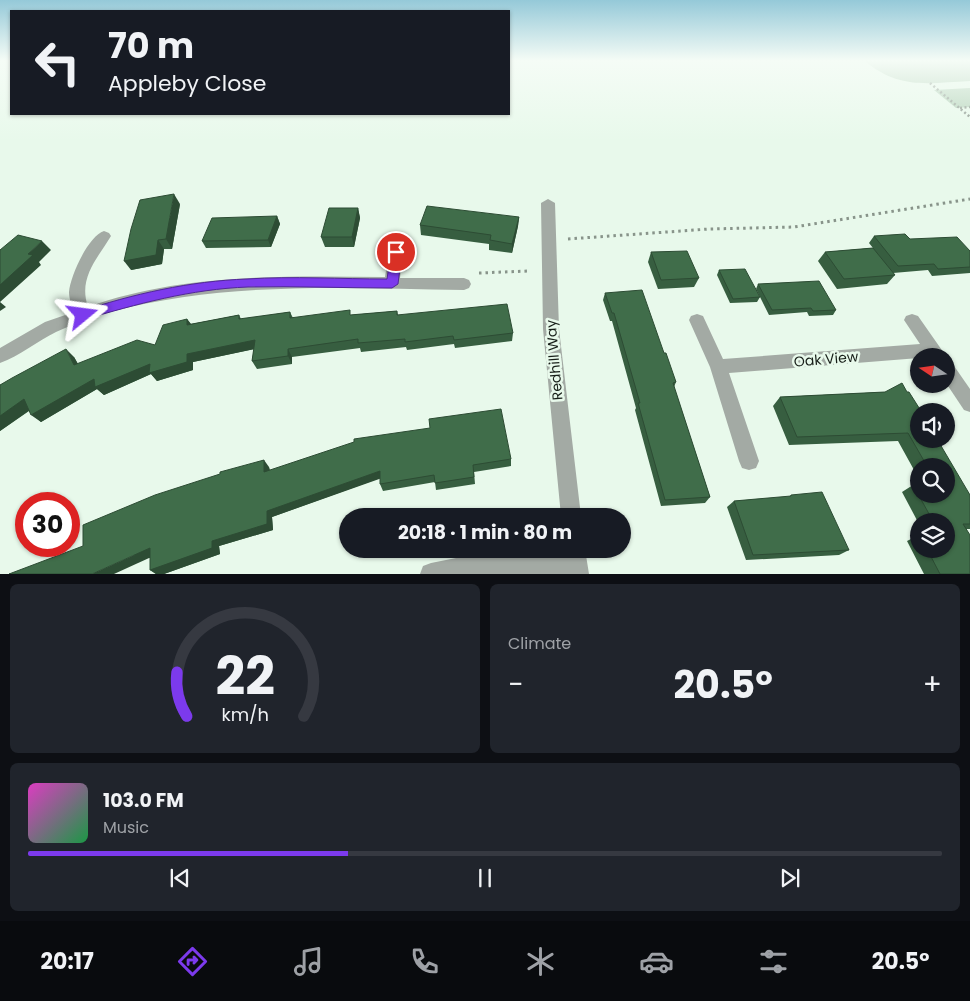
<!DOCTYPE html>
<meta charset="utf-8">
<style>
body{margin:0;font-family:Poppins,sans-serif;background:#20242c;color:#f1f3f6;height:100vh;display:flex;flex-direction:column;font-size:19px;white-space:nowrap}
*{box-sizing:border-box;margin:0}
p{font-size:16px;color:#9ea1a6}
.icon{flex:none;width:28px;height:28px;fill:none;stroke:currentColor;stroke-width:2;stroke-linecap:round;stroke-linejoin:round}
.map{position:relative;height:574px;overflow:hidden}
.drawer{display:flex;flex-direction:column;gap:10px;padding:10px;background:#0d0f14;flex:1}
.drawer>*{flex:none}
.banner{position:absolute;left:10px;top:10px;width:500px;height:105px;border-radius:0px;box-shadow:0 1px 4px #0004;background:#171b24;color:#f1f3f6;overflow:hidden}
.needle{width:32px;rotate:283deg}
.fabs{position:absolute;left:910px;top:348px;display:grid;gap:10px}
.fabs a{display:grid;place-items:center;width:45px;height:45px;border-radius:50%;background:#171b24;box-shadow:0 1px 4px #0004;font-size:25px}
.speed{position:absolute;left:15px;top:492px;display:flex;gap:10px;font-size:25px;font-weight:700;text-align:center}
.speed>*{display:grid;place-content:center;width:65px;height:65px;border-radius:50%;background:#171b24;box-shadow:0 1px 4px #0004;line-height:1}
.speed .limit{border:8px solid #d22;background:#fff;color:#111}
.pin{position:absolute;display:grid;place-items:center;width:42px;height:42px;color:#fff;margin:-21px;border:2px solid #fff;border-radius:50%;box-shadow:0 1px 5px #0007}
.me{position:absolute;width:55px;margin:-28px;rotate:74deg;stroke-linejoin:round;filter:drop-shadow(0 0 4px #0008)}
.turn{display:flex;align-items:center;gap:18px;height:105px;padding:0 15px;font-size:22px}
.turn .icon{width:65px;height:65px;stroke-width:2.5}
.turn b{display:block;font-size:35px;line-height:42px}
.big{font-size:38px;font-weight:700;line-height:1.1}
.drawer .widget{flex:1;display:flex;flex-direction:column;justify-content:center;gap:8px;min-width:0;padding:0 18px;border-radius:8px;background:#20242c}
.drawer .dial{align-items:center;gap:0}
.dial svg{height:130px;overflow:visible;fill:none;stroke:#363941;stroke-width:7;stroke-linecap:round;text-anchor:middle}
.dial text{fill:#f1f3f6;stroke:none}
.song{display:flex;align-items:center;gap:15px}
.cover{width:60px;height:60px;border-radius:8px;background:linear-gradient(135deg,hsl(310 70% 55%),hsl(140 70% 35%))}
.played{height:5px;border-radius:2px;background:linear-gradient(90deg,#7c3aed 35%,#363941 35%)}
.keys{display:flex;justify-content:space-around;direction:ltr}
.heat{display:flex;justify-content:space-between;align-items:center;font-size:28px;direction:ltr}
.drawer .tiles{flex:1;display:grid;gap:10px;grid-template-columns:1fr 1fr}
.widget:last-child{grid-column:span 2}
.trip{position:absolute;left:339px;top:508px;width:292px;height:50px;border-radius:25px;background:#171b24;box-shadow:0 1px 4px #0004;font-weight:700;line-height:50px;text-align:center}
.menu{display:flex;height:80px;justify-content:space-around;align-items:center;background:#090b0e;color:#9ea1a6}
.menu .icon{width:35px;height:35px}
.menu .current{color:#7c3aed}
.menu b{font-size:22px;color:#f1f3f6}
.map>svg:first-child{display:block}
</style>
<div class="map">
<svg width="970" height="574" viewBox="0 0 970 574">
<rect width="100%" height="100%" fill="#e8f9eb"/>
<g fill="#b4d2b9">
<path d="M 864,60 L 970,60 L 970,81 C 928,83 898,90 864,60 Z"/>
<path d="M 970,88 L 970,107 L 956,108 L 934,90 Z"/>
</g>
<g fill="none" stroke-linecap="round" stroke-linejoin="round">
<g stroke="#88948a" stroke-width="2.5" stroke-dasharray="2 2.5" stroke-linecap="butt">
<path d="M 930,83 L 970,117"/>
<path d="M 960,108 L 970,107"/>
</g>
<g stroke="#88948a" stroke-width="3" stroke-dasharray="2.5 4" stroke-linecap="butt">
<path d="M 568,239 L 709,229 L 794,227 L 970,199"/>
<path d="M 479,273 L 528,271"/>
</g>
<g fill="#a3aaa4" fill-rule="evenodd">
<path d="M 548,199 L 555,203 L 559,329 L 581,516 L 561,516 L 543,329 L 541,203 Z"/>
<path d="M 104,231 L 109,233 L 111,236 C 97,259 78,278 88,307 C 182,273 287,276 385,277 L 389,252 L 391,248 L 396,247 L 401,248 L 403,252 L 400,278 L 464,278 L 469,280 L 471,284 L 469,288 L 464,290 C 346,288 225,281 110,312 C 92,317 73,324 56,332 C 37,341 20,356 0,363 L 0,348 L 45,322 L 74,312 C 72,306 69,299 69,292 C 70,277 88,236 104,231 Z"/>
<path d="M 697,314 L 703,316 L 723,359 L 920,344 L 904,320 L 906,316 L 912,314 L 918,316 L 946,356 L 919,356 L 919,358 L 729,373 L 759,461 L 756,468 L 749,470 L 742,468 L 739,461 L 710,367 L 689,320 L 691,316 Z"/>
<path d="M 946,361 L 952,363 L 970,389 L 970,412 L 964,410 L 946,383 Z"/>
<path d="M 565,549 L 585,549 L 589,574 L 420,574 L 423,566 L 431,563 L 491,551 L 565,556 Z"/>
</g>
</g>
<g fill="#375e40">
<path d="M 180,204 L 172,249 L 164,249 L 162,264 L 131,270 Z"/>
<path d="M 358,208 L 360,218 L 354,247 L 325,247 L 321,237 Z"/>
<path d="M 277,216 L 280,224 L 271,247 L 206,248 L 202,241 Z"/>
<path d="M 519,217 L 518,226 L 512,253 L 489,250 L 489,244 L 421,235 L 420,225 Z"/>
<path d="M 874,236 L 910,239 L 970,251 L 970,273 L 932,276 L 928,270 L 893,273 L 895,275 L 887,284 L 837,289 L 818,261 L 825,252 L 873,248 L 869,243 Z"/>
<path d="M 651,252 L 699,278 L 694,287 L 658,289 L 648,262 Z"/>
<path d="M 719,270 L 760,297 L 757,302 L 730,303 L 717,275 Z"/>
<path d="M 758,284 L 836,310 L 833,315 L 809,316 L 807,312 L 769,315 L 756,289 Z"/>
<path d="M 605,293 L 664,353 L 676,382 L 674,387 L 710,497 L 705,503 L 661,506 L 635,410 L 636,408 L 612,321 L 610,321 L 603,300 Z"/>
<path d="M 397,311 L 398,315 L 513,333 L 512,341 L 455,348 L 454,344 L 407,350 L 406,347 L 361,352 L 360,348 L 292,357 L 292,364 L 257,369 L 252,361 L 254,349 L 193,362 L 193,370 L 157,381 L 151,374 L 104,395 L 97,389 L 41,422 L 29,411 L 0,431 L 0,385 L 74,357 L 78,364 L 155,345 L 187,319 L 191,324 L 239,315 L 241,319 L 290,312 L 293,318 L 351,315 Z"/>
<path d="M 885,392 L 970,495 L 970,529 L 967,529 L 970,574 L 924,574 L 907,541 L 919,535 L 919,549 L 946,549 L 946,521 L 919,521 L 919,524 L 902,492 L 913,485 L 946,494 L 946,466 L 919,466 L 919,479 L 898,441 L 789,445 L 773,406 L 780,397 Z"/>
<path d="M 511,459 L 511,466 L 474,472 L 475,484 L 436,490 L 435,482 L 383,491 L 380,484 L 380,478 L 272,517 L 273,530 L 219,546 L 220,554 L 164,574 L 156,574 L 150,570 L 150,558 L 83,546 L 269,467 L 270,470 Z"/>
<path d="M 791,495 L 849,550 L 839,555 L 746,560 L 727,507 L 734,501 L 789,497 Z"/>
</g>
<g fill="#2d4c34">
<path d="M 174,194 L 180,204 L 172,249 L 166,239 Z"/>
<path d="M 358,208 L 360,218 L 354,247 L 352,237 Z"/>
<path d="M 277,216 L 280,224 L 271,247 L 268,240 Z"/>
<path d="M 519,217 L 518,226 L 512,253 L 512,244 Z"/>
<path d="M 158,240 L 164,249 L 162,264 L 131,270 L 124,261 Z"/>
<path d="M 42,241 L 51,250 L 39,262 L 41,265 L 0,302 L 6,307 L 0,311 L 0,285 L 28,254 Z"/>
<path d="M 187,319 L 193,327 L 187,325 Z"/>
<path d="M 255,340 L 260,348 L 193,362 L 193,370 L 157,381 L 151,374 L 104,395 L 97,389 L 41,422 L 31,415 L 94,379 L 187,354 Z"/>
<path d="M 66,349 L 74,357 L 83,373 L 74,365 Z"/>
<path d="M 288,349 L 292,357 L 292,364 L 288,356 Z"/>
<path d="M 24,399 L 34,407 L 0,431 L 0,416 Z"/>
<path d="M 264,460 L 269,467 L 270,478 L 264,472 Z"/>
<path d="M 380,471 L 382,478 L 272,517 L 273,530 L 219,546 L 220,554 L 164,574 L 156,574 L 150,570 L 212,541 L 267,511 Z"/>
<path d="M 150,548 L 160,553 L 114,574 L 92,574 Z"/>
</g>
<g fill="#406d4a" stroke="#2d4c34">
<path d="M 174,194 L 166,239 L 158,240 L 156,255 L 124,261 L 131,229 L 140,200 Z"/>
<path d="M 427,206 L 519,217 L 512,244 L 490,240 L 491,235 L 420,225 Z"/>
<path d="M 329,208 L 358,208 L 352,237 L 321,237 Z"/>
<path d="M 277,216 L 268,240 L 202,241 L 212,218 Z"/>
<path d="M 905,234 L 910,239 L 957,237 L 970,251 L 970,267 L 938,269 L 934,264 L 898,266 L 874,236 Z"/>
<path d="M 18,235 L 42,241 L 28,254 L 33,255 L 0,285 L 0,250 Z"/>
<path d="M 873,248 L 895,275 L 844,279 L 825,252 Z"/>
<path d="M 687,251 L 699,278 L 661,280 L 651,252 Z"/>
<path d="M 745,269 L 760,297 L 733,299 L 719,270 Z"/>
<path d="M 819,281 L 836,310 L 813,311 L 811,308 L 772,310 L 758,284 Z"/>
<path d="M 642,290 L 664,353 L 666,353 L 676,382 L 673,383 L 710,497 L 665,500 L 638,403 L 640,403 L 614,313 L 612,313 L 605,293 Z"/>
<path d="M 507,304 L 513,333 L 454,340 L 453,336 L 405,342 L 405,339 L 358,343 L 358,339 L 288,349 L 288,356 L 252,361 L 255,340 L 187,354 L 187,362 L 149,373 L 150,364 L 95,387 L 94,379 L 31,415 L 24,399 L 0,416 L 0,385 L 12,378 L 66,349 L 74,365 L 137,340 L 155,345 L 163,325 L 187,319 L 187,325 L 239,315 L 239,319 L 290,312 L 290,318 L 350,310 L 350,315 L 397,311 L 397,315 Z"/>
<path d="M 902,383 L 907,392 L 909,392 L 921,411 L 919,411 L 919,439 L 937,439 L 970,495 L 970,524 L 963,524 L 970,535 L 970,574 L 940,574 L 927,549 L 946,549 L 946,521 L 933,521 L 913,485 L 919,485 L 919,494 L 946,494 L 946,466 L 927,466 L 908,433 L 797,437 L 780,397 L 885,392 Z"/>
<path d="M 501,409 L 511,459 L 473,465 L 474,477 L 435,483 L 434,475 L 380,484 L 380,471 L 267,511 L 267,524 L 212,541 L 212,548 L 150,570 L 150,548 L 92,574 L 9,574 L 83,546 L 83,525 L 155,495 L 220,474 L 220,472 L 264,460 L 264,472 L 354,442 L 354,439 L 430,428 L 429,419 Z"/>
<path d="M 822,492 L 849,550 L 753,555 L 734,501 L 791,496 L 791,495 Z"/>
</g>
<linearGradient id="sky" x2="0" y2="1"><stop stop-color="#95c9d8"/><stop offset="0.43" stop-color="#f5fcf6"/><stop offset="1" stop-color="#f5fcf6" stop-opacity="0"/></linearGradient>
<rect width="970" height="141" fill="url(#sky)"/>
<path fill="#7c3aed" stroke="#51269a" d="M 396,248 L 402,252 L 398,284 L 392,288 C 344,288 296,286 248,287 C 192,289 136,304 83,320 L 79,318 L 77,315 L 79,312 C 132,294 191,281 247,279 C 293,276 341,279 387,279 L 391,252 Z"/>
<g text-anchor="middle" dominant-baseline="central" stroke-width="5" stroke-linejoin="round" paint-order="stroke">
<g font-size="14" fill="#171e18" stroke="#e8f9eb">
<text transform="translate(826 359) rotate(-5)">Oak View</text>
<text transform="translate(554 360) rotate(-95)">Redhill Way</text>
</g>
</g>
</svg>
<div class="fabs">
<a><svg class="needle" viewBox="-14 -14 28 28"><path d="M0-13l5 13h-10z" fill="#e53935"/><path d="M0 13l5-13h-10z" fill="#9ea1a6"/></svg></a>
<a><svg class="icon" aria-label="sound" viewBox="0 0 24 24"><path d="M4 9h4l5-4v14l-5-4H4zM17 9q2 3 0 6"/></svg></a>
<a><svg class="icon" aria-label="search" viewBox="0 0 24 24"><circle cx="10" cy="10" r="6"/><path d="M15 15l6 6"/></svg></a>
<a><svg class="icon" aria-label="layers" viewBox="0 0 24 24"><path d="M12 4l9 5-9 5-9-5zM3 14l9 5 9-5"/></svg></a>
</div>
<div class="speed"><div class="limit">30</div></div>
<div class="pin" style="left:396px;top:252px;background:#d93025"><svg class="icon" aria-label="arrive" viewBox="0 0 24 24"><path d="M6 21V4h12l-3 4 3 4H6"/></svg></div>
<svg class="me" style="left:83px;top:315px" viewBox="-20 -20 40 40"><path d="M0-17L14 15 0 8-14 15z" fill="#7c3aed" stroke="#fff" stroke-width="4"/></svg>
<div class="trip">20:18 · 1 min · 80 m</div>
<div class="banner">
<div class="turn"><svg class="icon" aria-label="left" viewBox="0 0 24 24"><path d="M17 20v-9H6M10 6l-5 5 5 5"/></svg><div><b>70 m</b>Appleby Close</div></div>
</div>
</div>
<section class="drawer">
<div class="tiles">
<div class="widget dial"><svg viewBox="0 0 100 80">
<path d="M14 69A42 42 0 1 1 86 69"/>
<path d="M14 69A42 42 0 0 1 8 42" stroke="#7c3aed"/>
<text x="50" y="56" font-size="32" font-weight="700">22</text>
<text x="50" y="72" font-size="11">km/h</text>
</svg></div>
<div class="widget"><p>Climate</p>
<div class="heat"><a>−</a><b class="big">20.5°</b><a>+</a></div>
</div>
<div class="widget">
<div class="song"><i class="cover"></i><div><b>103.0 FM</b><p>Music</p></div></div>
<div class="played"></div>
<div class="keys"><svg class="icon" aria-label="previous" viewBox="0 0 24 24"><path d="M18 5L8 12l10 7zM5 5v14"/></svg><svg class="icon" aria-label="pause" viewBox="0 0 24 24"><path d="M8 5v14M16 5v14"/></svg><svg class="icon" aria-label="next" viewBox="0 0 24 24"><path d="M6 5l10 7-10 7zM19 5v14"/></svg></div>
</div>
</div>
</section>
<nav class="menu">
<b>20:17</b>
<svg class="icon current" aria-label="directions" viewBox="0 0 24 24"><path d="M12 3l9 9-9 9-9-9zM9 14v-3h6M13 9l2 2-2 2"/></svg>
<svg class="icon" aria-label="music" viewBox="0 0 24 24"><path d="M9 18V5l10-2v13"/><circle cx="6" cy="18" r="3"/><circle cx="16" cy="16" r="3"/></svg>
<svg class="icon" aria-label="phone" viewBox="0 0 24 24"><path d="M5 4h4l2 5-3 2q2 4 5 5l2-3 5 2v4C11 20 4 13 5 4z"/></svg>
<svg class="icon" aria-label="climate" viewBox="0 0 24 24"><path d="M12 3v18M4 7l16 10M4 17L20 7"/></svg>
<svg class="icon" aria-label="car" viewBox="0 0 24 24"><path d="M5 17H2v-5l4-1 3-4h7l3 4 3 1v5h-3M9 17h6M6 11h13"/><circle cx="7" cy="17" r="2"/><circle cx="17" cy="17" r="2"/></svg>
<svg class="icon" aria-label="filters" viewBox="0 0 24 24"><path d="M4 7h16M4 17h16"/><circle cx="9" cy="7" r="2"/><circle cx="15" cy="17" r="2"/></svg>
<b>20.5°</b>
</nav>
